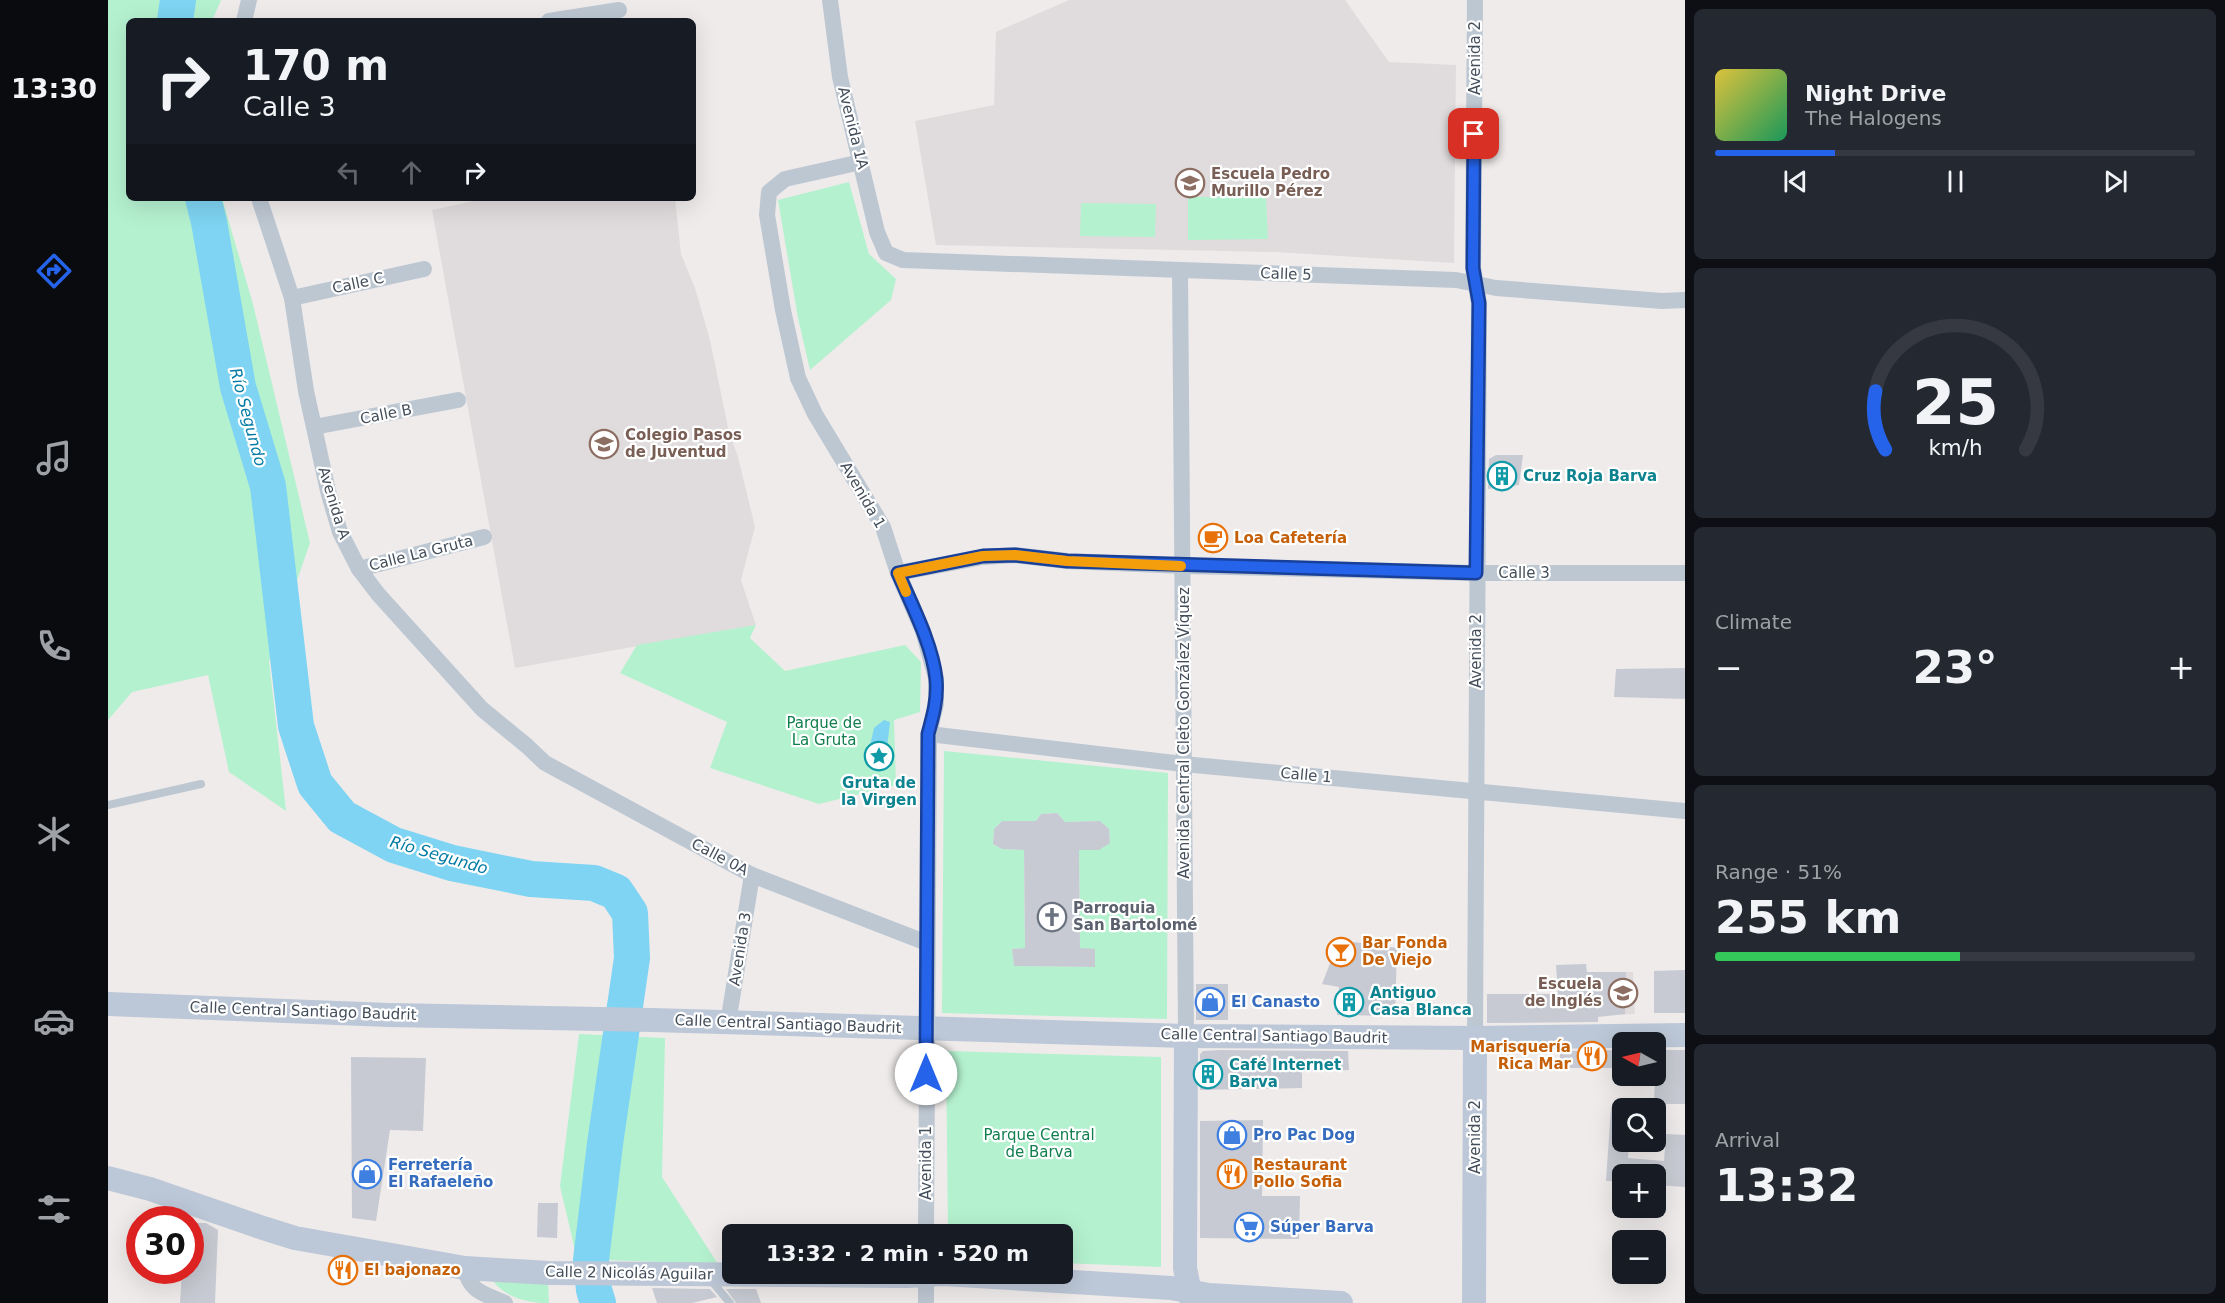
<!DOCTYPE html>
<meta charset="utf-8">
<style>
body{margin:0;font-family:"DejaVu Sans",sans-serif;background:#242831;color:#f1f3f6;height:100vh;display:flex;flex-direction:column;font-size:22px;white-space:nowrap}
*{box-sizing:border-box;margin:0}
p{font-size:20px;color:#9ea1a6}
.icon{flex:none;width:33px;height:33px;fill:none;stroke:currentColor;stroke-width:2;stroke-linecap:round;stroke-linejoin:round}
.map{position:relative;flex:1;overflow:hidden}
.drawer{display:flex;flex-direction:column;gap:9px;padding:9px;background:#0d0f14;width:540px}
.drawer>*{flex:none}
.top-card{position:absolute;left:18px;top:18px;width:570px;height:183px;border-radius:9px;box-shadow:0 6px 24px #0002;background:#171b24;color:#f1f3f6;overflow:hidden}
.needle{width:39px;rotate:278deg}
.controls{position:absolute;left:1504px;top:1032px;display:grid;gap:12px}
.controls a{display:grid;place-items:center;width:54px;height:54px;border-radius:9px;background:#171b24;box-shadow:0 6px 24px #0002;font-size:30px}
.speed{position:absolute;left:18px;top:1206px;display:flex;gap:12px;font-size:30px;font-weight:700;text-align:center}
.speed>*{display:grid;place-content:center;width:78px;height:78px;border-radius:50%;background:#171b24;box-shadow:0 6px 24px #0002;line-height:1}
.speed .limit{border:9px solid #d22;background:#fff;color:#111}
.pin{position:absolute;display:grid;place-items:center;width:51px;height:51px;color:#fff;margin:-26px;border-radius:12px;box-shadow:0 3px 9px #0006}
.me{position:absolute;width:66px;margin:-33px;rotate:0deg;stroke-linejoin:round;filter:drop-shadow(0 0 4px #0008)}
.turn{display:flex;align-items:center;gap:21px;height:126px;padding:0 18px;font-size:27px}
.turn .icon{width:78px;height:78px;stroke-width:2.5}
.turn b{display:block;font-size:42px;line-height:51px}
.lanes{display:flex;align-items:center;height:57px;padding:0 18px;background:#0003;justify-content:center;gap:30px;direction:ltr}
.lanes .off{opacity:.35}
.big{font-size:45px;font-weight:600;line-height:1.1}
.drawer .tile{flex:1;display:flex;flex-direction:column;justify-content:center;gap:9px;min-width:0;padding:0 21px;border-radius:9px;background:#242831}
.drawer .dial{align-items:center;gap:0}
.dial svg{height:156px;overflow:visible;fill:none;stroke:#363941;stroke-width:7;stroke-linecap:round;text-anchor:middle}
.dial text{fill:#f1f3f6;stroke:none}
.song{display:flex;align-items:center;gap:18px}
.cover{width:72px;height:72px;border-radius:9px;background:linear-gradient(135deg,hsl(50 70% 55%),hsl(150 70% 35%))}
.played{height:6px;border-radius:3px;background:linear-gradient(90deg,#2563eb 25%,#363941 25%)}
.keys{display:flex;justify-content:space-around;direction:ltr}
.heat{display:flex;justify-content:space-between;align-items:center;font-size:33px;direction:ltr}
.charge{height:9px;border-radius:4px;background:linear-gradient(90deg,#34c759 51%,#363941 0)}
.trip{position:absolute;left:614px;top:1224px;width:351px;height:60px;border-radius:9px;background:#171b24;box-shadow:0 6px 24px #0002;font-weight:600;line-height:60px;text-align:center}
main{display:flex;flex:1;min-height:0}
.tab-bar{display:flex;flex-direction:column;width:108px;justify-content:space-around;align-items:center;background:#090b0e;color:#9ea1a6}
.tab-bar .icon{width:42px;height:42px}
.tab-bar .active{color:#2563eb}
.tab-bar b{font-size:27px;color:#f1f3f6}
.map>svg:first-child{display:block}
</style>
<main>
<nav class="tab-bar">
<b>13:30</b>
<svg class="icon active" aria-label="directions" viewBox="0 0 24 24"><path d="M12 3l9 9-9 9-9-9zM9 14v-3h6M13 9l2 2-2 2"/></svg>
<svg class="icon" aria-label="music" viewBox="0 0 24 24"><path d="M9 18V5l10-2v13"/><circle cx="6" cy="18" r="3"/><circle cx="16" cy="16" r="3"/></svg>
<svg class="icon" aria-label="phone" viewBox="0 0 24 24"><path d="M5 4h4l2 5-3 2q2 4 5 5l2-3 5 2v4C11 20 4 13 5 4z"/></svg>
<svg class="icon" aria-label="climate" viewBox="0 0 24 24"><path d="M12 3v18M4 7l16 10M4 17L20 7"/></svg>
<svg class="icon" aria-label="car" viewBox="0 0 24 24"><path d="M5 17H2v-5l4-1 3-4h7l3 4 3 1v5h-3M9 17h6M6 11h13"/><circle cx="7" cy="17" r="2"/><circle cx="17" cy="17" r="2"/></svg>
<svg class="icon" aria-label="filters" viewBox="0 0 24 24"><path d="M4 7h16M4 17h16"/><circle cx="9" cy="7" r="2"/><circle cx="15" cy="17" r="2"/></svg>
</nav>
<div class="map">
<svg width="1577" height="1303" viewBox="0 0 1577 1303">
<rect width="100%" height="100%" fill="#efebeb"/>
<g fill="#e0dcdd">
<path d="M 961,0 L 1237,0 L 1281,62 L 1348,65 L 1346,263 L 1167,252 L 828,245 L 807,121 L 886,105 L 888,32 Z"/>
<path d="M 379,198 L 567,198 L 573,254 L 587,288 L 602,340 L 621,432 L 630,457 L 647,527 L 633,580 L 648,625 L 407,668 L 324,210 Z"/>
<path d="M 1504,972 L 1525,972 L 1527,1014 L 1505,1015 Z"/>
</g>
<g fill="#b4f1cf" fill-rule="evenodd">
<path d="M 0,0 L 113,0 L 104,21 L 21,21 L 21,198 L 114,198 L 145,304 L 202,543 L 161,661 L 178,811 L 121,772 L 100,675 L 24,692 L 0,720 Z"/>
<path d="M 741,182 L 761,254 L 788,279 L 783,300 L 702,370 L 690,318 L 670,200 Z"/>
<path d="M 1080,197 L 1158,197 L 1160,239 L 1080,240 Z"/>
<path d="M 973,203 L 1048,204 L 1047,237 L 972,236 Z"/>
<path d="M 648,625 L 642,638 L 677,671 L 797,645 L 813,662 L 812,712 L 786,720 L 788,785 L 711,804 L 602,768 L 619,722 L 512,673 L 529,645 Z"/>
<path d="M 836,751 L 1060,773 L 1059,1019 L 834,1013 ZM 949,813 L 957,822 L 992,821 L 1001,829 L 1002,843 L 971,850 L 972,948 L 987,967 L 906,966 L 904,949 L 917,948 L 916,850 L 894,849 L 885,844 L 886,829 L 894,821 L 928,821 L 933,814 Z"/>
<path d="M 471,1034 L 557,1038 L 554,1177 L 610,1264 L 469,1259 L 452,1186 Z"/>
<path d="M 838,1051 L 1053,1057 L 1053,1267 L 954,1263 L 954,1234 L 840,1234 Z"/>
<path d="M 385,1281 L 440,1282 L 441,1303 C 420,1303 398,1298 385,1281 Z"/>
</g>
<path fill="#7ed4f2" d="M 776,720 L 782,722 L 779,748 L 762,746 L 766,728 Z"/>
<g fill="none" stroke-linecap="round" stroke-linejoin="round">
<g stroke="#7ed4f2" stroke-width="36">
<path d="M 67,21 L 70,0"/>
<path d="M 95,198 L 101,222 L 130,387 L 160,486 L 188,726 L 207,784 L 234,817 L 286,845 L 344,863 L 423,879 L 486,883 L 508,892 L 522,913 L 524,958 L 497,1144 L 483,1260 L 486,1290 L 490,1303"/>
</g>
</g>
<g fill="#c7cad2">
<path d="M 1388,455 L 1415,455 L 1411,485 L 1380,489 L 1381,459 Z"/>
<path d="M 1577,668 L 1577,699 L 1506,697 L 1508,669 Z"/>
<path d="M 949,813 L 957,822 L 992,821 L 1001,829 L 1002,843 L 991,850 L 971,850 L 972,948 L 987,949 L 987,967 L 906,966 L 904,949 L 917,948 L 916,850 L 894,849 L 885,844 L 886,829 L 894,821 L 928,821 L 933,814 Z"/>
<path d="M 1231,940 L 1289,948 L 1287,1016 L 1229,1015 L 1231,987 L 1214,984 Z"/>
<path d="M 1478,964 L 1479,972 L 1518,972 L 1517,1014 L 1490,1017 L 1490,1022 L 1379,1023 L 1379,994 L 1450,994 L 1448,965 Z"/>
<path d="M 1577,970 L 1577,1013 L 1546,1013 L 1546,971 Z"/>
<rect x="1088" y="984" width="32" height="36"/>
<path d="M 1112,1050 L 1240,1051 L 1241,1070 L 1194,1072 L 1194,1088 L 1092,1090 L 1092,1054 L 1095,1051 Z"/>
<path d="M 1515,1050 L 1515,1068 L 1452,1068 L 1452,1051 Z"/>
<path d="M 1548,1050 L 1577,1050 L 1577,1104 L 1546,1104 Z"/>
<path d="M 243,1057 L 318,1058 L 315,1131 L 282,1130 L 268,1221 L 244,1218 Z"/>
<path d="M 1503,1107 L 1515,1108 L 1515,1142 L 1521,1142 L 1520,1158 L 1556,1161 L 1558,1134 L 1577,1135 L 1577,1187 L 1548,1185 L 1548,1174 L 1515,1174 L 1515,1182 L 1498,1181 Z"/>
<path d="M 1155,1120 L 1154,1196 L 1192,1196 L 1191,1239 L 1092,1238 L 1092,1121 Z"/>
<path d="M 430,1203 L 450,1203 L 449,1238 L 429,1237 Z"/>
<path d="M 82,1223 L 98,1223 L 110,1230 L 107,1303 L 72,1303 L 74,1270 L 82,1270 Z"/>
<path d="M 544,1288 L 602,1289 L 609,1297 L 584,1303 L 549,1303 Z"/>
<path d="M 618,1289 L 648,1289 L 653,1303 L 628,1303 Z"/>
</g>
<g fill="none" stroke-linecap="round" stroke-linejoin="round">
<g stroke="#bdc7d2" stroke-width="8">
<path d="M 0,805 L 93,784"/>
<path d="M 601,1278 L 622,1303"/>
</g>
<g stroke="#bdc7d2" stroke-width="16">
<path d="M 722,0 L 732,77 L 769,232 L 778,253 L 795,260 L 1348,280 L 1388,288 L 1554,301 L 1577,300"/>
<path d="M 136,21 L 141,0"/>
<path d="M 441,21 L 511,10"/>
<path d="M 753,162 L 677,179 L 661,192 L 659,215 L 675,310 L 690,378 L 707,414 L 775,527 L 790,573 L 815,631 L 828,678 L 828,704 L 821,734 L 818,1234"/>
<path d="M 151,198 L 184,298 L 198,391 L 220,491 L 232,532 L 251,569 L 270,594 L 374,709 L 419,746 L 437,763 L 644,875 L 819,943"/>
<path d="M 1072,270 C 1075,525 1075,781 1078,1036"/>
<path d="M 184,298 L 316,269"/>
<path d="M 206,427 L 350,400"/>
<path d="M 251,569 L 376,537"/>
<path d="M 790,573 L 875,557 L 907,555 L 959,561 L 1076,566 L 1368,573 L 1577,573"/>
<path d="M 821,734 L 1075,764 L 1577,811"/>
<path d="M 620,1023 L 644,875"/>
<path d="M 1367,1038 L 1371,303 L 1365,268 L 1367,0"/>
<path d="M 357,1268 C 361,1292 377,1294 397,1303"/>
<path d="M 818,1303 L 818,1274"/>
</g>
<g stroke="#bcc7d7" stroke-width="24">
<path d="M 0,1004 L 281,1015 L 544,1020 L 1078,1036 L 1367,1038 L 1577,1035"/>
<path d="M 1078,1036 L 1077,1268 L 1084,1303"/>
<path d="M 0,1178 L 42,1189 L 155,1228 L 187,1238 L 357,1268 L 441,1273 L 798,1276 L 836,1274 L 1063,1288 L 1101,1295 L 1233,1303"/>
<path d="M 1366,1303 L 1367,1038"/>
</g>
</g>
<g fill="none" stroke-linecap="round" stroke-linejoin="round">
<g stroke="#184099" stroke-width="15">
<path id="route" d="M 818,1074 L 820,734 C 825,716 830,698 828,679 C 825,646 803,603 790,573 L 875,556 L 907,555 L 959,561 L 1368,573 L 1371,303 L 1365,268 L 1366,134"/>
</g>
<use href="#route" stroke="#2563eb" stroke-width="10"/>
<path stroke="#f59e0b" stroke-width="10" d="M 798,592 L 790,573 L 875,556 L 907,555 L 959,561 L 1073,566"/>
</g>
<defs>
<g id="school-ring" transform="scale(1.5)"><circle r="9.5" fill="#fff" stroke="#8d6e63" stroke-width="1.5"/><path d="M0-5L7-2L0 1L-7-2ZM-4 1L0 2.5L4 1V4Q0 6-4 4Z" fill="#8d6e63"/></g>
<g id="university-ring" transform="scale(1.5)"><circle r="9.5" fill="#fff" stroke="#8d6e63" stroke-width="1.5"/><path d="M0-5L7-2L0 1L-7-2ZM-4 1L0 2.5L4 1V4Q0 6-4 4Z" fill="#8d6e63"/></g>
<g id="building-ring" transform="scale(1.5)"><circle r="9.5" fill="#fff" stroke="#0f9aa8" stroke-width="1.5"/><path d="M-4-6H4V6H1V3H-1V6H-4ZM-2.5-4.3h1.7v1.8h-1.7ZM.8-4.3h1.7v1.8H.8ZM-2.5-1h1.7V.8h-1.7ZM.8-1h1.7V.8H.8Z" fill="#0f9aa8"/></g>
<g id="cafe-ring" transform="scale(1.5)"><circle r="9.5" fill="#fff" stroke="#e8710a" stroke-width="1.5"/><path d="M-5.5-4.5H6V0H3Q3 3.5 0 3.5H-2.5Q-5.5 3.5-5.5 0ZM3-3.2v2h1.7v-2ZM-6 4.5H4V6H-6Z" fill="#e8710a"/></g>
<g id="sight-ring" transform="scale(1.5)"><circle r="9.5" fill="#fff" stroke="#0f9aa8" stroke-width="1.5"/><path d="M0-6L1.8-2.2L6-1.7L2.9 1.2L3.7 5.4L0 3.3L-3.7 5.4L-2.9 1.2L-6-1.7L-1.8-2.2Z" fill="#0f9aa8"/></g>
<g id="church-ring" transform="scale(1.5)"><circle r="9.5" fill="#fff" stroke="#6b7280" stroke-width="1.5"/><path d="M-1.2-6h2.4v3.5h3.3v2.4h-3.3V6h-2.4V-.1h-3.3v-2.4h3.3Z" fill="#6b7280"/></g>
<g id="bar-ring" transform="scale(1.5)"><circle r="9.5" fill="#fff" stroke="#e8710a" stroke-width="1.5"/><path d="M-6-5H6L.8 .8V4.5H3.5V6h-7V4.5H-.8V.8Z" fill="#e8710a"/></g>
<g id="shop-ring" transform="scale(1.5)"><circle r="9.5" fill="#fff" stroke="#3f7fe0" stroke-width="1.5"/><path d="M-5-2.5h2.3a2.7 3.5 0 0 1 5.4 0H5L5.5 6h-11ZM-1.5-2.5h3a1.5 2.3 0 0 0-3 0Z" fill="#3f7fe0"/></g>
<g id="restaurant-ring" transform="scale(1.5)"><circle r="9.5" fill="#fff" stroke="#e8710a" stroke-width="1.5"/><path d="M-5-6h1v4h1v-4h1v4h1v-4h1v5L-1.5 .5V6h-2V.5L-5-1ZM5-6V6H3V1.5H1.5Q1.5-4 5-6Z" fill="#e8710a"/></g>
<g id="supermarket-ring" transform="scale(1.5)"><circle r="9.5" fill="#fff" stroke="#3f7fe0" stroke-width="1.5"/><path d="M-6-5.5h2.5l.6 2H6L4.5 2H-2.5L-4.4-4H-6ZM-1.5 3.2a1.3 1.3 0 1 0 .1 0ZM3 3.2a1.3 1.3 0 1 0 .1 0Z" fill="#3f7fe0"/></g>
</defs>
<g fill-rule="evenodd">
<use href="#school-ring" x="1082" y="183"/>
<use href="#university-ring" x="496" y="444"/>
<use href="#building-ring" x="1394" y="476"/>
<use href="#cafe-ring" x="1105" y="538"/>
<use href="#sight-ring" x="771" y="756"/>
<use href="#church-ring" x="944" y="917"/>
<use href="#bar-ring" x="1233" y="952"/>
<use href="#university-ring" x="1515" y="993"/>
<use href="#shop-ring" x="1102" y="1002"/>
<use href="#building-ring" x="1241" y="1002"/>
<use href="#restaurant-ring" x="1484" y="1056"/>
<use href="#building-ring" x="1100" y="1074"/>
<use href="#shop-ring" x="1124" y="1135"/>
<use href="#shop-ring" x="259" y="1174"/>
<use href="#restaurant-ring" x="1124" y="1174"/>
<use href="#supermarket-ring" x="1141" y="1227"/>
<use href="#restaurant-ring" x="235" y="1270"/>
</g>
<g text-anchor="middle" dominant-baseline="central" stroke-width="4.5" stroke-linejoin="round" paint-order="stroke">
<g font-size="15" fill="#434e5a" stroke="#fff">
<text transform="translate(1367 58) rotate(-90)">Avenida 2</text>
<text transform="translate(745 128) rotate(76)">Avenida 1A</text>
<text transform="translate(1178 274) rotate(2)">Calle 5</text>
<text transform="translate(250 283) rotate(-12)">Calle C</text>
<text transform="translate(278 414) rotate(-11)">Calle B</text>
<text transform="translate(755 495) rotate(60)">Avenida 1</text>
<text transform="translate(226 503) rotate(73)">Avenida A</text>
<text transform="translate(313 553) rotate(-14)">Calle La Gruta</text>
<text x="1416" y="573">Calle 3</text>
<text transform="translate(1368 651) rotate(-90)">Avenida 2</text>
<text transform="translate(1076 733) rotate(-90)">Avenida Central Cleto González Víquez</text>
<text transform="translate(1198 775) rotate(5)">Calle 1</text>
<text transform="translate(612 857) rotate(28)">Calle 0A</text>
<text transform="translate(632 949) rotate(-81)">Avenida 3</text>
<text transform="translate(195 1011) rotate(2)">Calle Central Santiago Baudrit</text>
<text transform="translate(680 1024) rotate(2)">Calle Central Santiago Baudrit</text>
<text transform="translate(1166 1036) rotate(1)">Calle Central Santiago Baudrit</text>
<text transform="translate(1367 1137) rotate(-90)">Avenida 2</text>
<text transform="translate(818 1163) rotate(-90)">Avenida 1</text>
<text transform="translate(521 1273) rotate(1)">Calle 2 Nicolás Aguilar</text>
</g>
<g font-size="15" font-weight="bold" fill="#785e54" stroke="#fff" text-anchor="start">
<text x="1103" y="174">Escuela Pedro<tspan x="1103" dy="17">Murillo Pérez</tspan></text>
<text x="517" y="435">Colegio Pasos<tspan x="517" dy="17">de Juventud</tspan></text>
<text x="1494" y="984" text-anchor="end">Escuela<tspan x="1494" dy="17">de Inglés</tspan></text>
</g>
<g font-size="15" font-weight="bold" fill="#0d838f" stroke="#fff" text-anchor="start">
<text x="1415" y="476">Cruz Roja Barva</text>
<text x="771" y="783" text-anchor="middle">Gruta de<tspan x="771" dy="17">la Virgen</tspan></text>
<text x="1262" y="993">Antiguo<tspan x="1262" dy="17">Casa Blanca</tspan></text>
<text x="1121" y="1065">Café Internet<tspan x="1121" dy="17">Barva</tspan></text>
</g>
<g font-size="15" font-weight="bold" fill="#c56008" stroke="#fff" text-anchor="start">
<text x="1126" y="538">Loa Cafetería</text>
<text x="1254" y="943">Bar Fonda<tspan x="1254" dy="17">De Viejo</tspan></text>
<text x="1463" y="1047" text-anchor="end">Marisquería<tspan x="1463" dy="17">Rica Mar</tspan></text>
<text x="1145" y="1165">Restaurant<tspan x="1145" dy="17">Pollo Sofia</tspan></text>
<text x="256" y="1270">El bajonazo</text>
</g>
<g font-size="15" fill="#107f4d" stroke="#fff">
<text x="716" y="723">Parque de<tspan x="716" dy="17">La Gruta</tspan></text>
<text x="931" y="1135">Parque Central<tspan x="931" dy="17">de Barva</tspan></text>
</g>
<g font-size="15" font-weight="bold" fill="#5b616d" stroke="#fff" text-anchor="start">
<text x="965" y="908">Parroquia<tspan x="965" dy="17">San Bartolomé</tspan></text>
</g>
<g font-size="15" font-weight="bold" fill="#366cbe" stroke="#fff" text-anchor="start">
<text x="1123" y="1002">El Canasto</text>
<text x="1145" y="1135">Pro Pac Dog</text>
<text x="280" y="1165">Ferretería<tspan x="280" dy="17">El Rafaeleño</tspan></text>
<text x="1162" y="1227">Súper Barva</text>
</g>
<g font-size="16" font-style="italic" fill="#037ba5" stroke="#fff">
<text transform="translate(140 417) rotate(75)">Río Segundo</text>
<text transform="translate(331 855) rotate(16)">Río Segundo</text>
</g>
</g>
</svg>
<div class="controls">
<a><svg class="needle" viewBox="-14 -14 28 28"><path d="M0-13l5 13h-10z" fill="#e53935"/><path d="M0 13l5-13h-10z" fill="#9ea1a6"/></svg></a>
<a><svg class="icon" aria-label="search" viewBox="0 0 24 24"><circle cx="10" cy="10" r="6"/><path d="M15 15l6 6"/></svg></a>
<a>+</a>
<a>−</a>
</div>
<div class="speed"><div class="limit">30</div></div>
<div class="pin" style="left:1366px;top:134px;background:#d93025"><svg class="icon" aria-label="arrive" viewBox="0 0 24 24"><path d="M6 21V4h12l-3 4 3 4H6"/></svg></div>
<svg class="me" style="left:818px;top:1074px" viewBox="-20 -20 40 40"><circle r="19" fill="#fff"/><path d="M0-13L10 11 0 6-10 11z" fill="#2563eb"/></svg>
<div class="trip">13:32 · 2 min · 520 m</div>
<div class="top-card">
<div class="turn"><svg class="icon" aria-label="right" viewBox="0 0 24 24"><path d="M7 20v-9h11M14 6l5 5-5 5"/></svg><div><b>170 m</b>Calle 3</div></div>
<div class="lanes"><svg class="icon off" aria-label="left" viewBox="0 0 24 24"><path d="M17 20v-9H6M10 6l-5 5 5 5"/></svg><svg class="icon off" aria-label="ahead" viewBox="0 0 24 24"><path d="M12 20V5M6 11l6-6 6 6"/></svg><svg class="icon" aria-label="right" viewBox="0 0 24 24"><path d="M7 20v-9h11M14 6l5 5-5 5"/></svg></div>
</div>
</div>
<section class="drawer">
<div class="tile">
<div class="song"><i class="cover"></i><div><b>Night Drive</b><p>The Halogens</p></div></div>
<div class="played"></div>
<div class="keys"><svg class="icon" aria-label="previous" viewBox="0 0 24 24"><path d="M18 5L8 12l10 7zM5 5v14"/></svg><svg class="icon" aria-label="pause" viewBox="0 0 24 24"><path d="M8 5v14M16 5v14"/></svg><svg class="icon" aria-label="next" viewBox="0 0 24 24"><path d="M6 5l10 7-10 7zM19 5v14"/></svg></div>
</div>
<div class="tile dial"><svg viewBox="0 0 100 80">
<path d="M14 69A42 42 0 1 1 86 69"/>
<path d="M14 69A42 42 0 0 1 9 39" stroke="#2563eb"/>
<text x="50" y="56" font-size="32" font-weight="700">25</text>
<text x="50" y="72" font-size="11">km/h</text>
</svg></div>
<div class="tile"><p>Climate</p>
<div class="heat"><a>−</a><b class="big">23°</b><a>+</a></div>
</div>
<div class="tile"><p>Range · 51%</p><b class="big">255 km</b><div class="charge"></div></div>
<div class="tile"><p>Arrival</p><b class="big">13:32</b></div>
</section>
</main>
